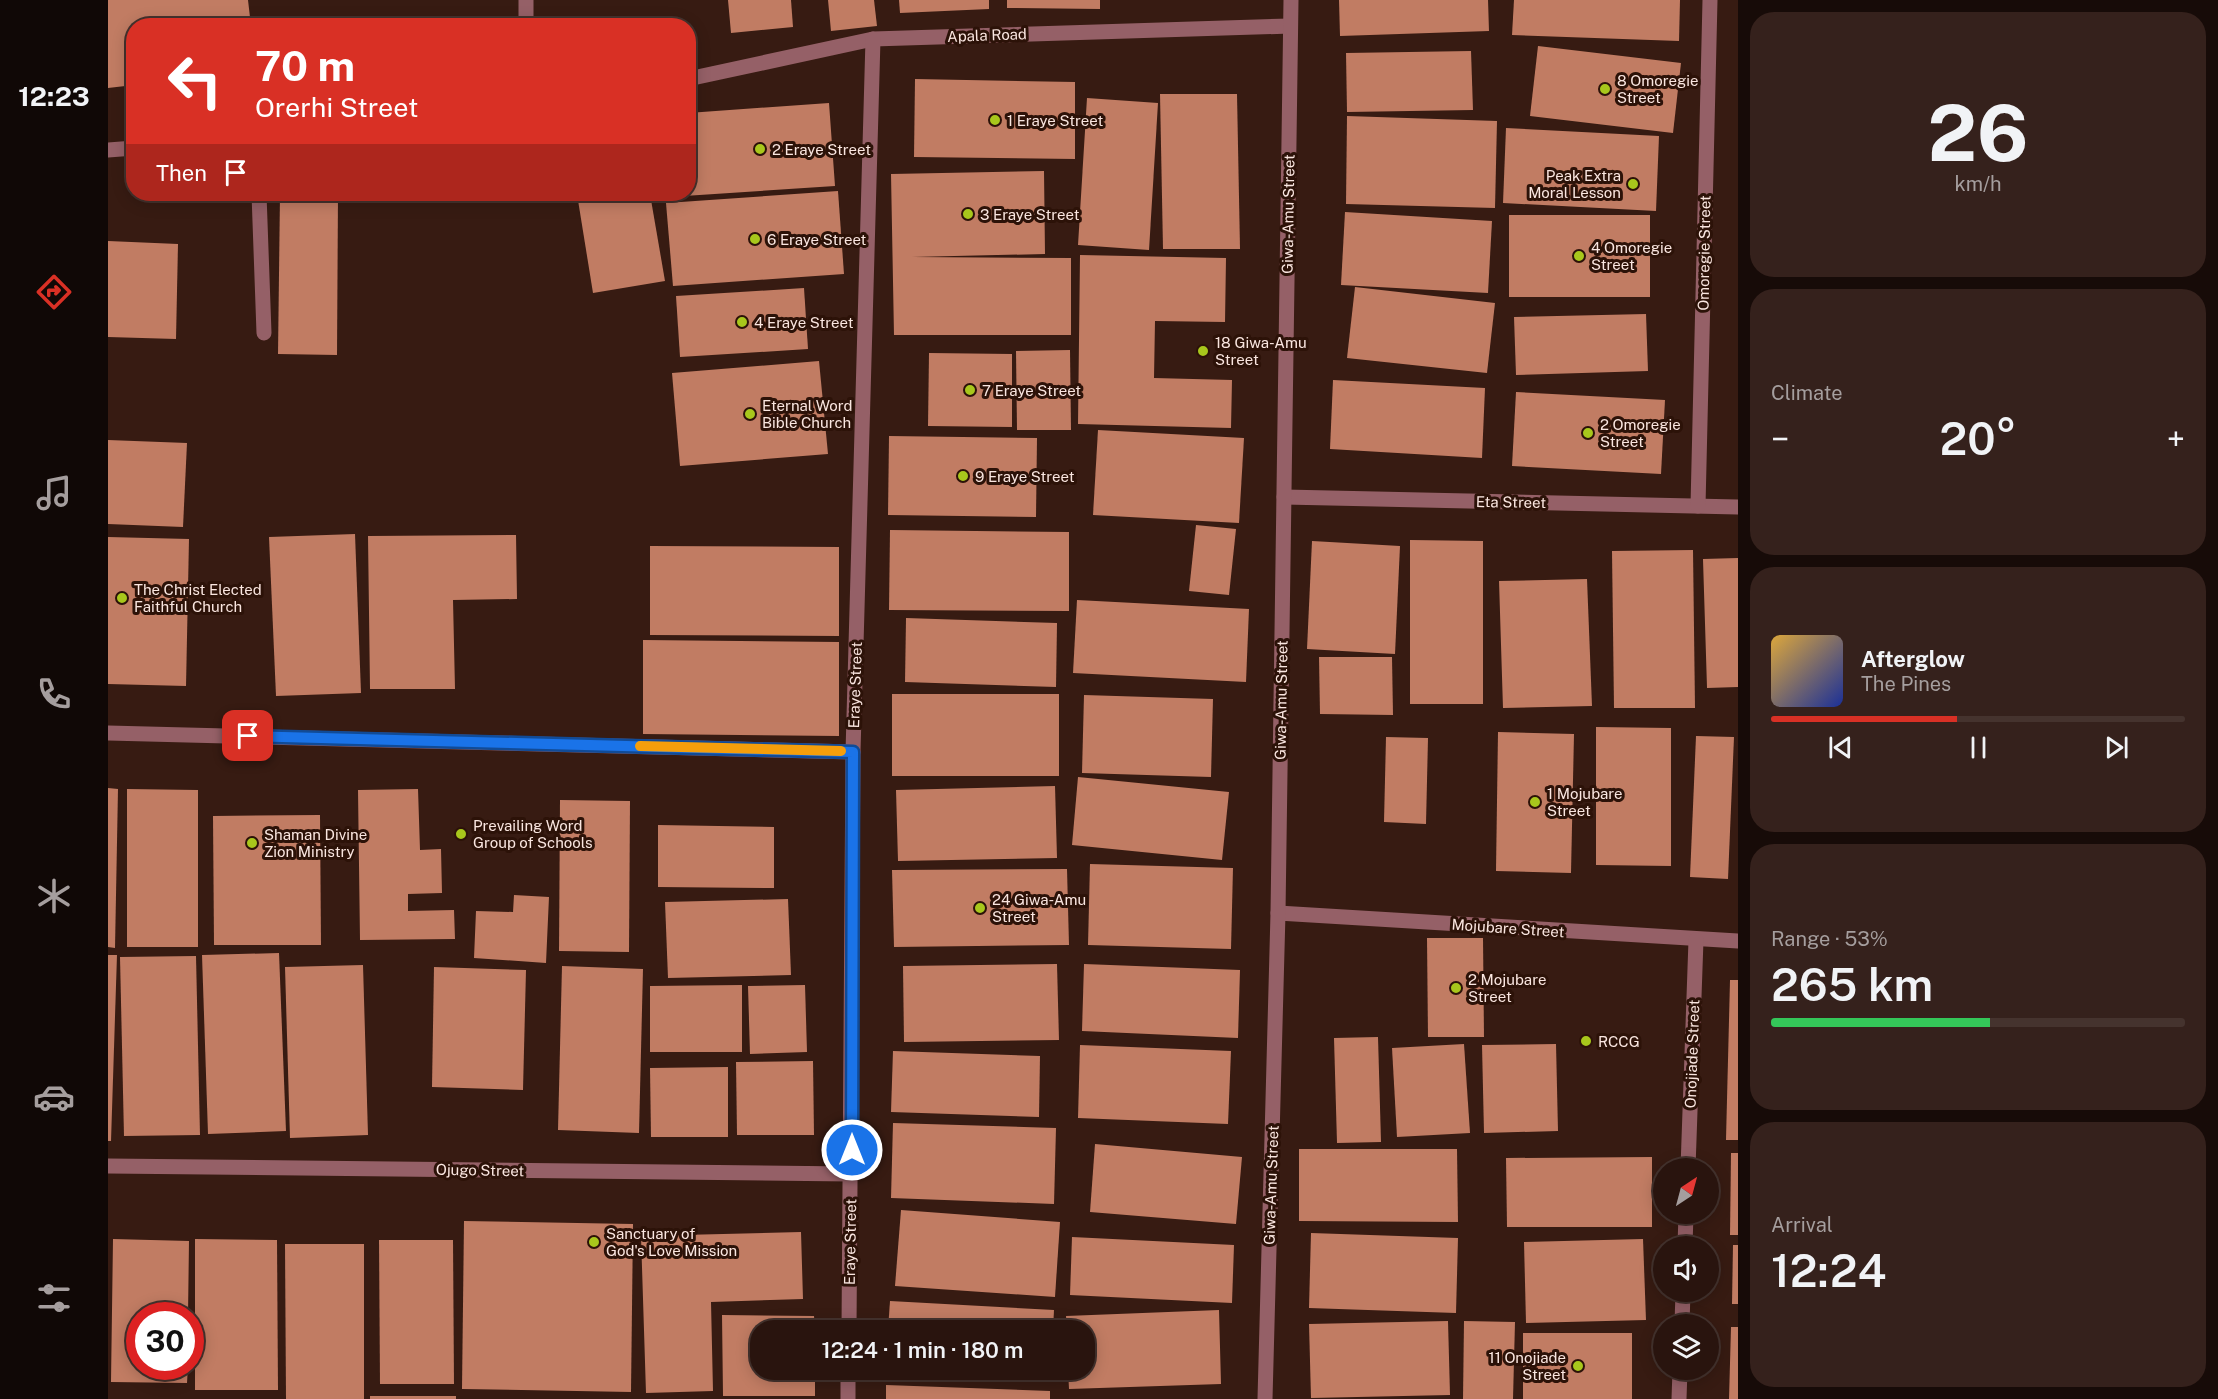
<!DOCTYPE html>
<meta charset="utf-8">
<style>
body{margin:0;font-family:"Public Sans",sans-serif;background:#35211c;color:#f1f3f6;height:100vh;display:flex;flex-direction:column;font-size:22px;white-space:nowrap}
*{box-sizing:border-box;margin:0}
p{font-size:20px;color:#a59e9e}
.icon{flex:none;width:33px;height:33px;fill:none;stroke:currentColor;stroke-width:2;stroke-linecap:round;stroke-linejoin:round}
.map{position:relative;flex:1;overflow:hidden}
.details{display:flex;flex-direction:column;gap:12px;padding:12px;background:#170b08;width:480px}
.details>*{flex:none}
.hud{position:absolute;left:18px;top:18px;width:570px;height:183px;border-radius:24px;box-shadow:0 3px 15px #0003,0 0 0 2px #45332e;background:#d93025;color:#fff;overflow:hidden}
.needle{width:39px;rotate:36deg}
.buttons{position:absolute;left:1545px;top:1158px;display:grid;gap:12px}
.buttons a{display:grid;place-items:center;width:66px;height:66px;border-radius:50%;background:#29140e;box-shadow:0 3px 15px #0003,0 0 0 2px #45332e;font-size:30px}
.speed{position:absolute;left:18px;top:1302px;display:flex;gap:12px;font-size:30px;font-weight:700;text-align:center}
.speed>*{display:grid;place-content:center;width:78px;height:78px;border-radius:50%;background:#29140e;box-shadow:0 3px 15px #0003,0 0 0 2px #45332e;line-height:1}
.speed .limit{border:9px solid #d22;background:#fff;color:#111}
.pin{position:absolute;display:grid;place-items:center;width:51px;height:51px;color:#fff;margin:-26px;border-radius:12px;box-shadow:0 3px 9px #0006}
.me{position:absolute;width:66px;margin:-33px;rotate:0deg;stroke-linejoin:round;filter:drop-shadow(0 0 4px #0008)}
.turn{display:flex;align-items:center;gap:21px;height:126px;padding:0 30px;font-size:27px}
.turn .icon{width:78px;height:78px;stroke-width:2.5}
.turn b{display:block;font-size:42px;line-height:51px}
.then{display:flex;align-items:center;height:57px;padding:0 30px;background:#0003;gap:12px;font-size:22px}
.big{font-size:45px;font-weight:600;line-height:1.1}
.details .widget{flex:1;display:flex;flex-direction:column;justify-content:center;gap:9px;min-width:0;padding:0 21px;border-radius:24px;background:#35211c}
.details .dial{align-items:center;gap:0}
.dial b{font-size:78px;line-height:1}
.song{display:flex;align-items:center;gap:18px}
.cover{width:72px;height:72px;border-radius:9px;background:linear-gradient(135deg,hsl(40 70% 55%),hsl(230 70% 35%))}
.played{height:6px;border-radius:3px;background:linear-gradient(90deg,#d93025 45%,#45332e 45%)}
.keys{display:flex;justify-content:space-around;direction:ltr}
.heat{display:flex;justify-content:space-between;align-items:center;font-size:33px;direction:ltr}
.charge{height:9px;border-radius:4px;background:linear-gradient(90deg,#34c759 53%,#45332e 0)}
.trip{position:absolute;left:642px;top:1320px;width:345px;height:60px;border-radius:24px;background:#29140e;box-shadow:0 3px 15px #0003,0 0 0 2px #45332e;font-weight:600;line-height:60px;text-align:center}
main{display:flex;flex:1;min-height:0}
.menu{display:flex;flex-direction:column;width:108px;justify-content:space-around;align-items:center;background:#100806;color:#a59e9e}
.menu .icon{width:42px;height:42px}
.menu .selected{color:#d93025}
.menu b{font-size:27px;color:#f1f3f6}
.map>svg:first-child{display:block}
</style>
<main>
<nav class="menu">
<b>12:23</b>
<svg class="icon selected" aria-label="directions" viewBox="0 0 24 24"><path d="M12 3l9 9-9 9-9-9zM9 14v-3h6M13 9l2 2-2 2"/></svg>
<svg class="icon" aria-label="music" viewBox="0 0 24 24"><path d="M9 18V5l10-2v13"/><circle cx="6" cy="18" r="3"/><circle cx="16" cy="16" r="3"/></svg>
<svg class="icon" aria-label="phone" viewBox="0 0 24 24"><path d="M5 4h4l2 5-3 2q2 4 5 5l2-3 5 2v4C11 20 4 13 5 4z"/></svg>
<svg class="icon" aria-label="climate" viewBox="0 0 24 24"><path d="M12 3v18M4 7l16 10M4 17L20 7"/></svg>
<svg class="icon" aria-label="car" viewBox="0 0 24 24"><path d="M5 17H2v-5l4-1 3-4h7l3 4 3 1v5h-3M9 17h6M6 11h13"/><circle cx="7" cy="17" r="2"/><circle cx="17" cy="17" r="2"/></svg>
<svg class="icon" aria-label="filters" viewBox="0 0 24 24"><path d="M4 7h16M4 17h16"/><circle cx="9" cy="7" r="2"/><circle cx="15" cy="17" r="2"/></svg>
</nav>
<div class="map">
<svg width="1630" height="1399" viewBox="0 0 1630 1399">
<rect width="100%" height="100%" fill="#371b12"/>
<g fill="#c17c63">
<path d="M 0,0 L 140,0 L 143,26 L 26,26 L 26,85 L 0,88 Z"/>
<path d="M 620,0 L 683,0 L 685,27 L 623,33 Z"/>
<path d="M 720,0 L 766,0 L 769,26 L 723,31 Z"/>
<path d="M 791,0 L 881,0 L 881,9 L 792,13 Z"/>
<path d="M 899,0 L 992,0 L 992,9 L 899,8 Z"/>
<path d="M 1231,0 L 1380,0 L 1381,31 L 1232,36 Z"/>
<path d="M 1406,0 L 1572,0 L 1571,41 L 1404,35 Z"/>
<path d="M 1430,46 L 1573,63 L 1565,133 L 1422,116 Z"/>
<path d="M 1363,51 L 1365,110 L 1239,112 L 1238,53 Z"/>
<path d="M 807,79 L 967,82 L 967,159 L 806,157 Z"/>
<path d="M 1052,94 L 1129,94 L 1132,249 L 1055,249 Z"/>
<path d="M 979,98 L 1050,103 L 1041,250 L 970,245 Z"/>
<path d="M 721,103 L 727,186 L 561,197 L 561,194 L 580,194 L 580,113 Z"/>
<path d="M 1239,116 L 1389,121 L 1387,208 L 1238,204 Z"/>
<path d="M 1398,128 L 1551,136 L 1548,211 L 1395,203 Z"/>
<path d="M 936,171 L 937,254 L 804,257 L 963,258 L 963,335 L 786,335 L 783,174 Z"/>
<path d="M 730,191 L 736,274 L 565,286 L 558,203 Z"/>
<path d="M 172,194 L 230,194 L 229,355 L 170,354 Z"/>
<path d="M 469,194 L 542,194 L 557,281 L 485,293 Z"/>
<path d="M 1237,212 L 1384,221 L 1380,293 L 1233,285 Z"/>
<rect x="1401" y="215" width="141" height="82"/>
<path d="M 0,241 L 70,244 L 68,339 L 0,337 Z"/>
<path d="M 972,255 L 1118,258 L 1117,322 L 1047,321 L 1046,378 L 1124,380 L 1123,428 L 970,424 Z"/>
<path d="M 1247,287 L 1387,303 L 1379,373 L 1239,358 Z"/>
<path d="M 696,288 L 700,349 L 572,357 L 568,296 Z"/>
<path d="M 1538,314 L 1540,371 L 1408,375 L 1406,317 Z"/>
<path d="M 962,350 L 963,430 L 909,430 L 908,351 Z"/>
<path d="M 821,353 L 904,354 L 904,427 L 820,426 Z"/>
<path d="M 711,361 L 720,454 L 572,466 L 564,373 Z"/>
<path d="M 1225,380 L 1377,388 L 1374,458 L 1222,449 Z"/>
<path d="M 1408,392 L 1557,400 L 1553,474 L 1404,466 Z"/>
<path d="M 990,430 L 1136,438 L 1131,523 L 985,515 Z"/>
<path d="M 781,436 L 929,438 L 928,517 L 780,515 Z"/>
<path d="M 0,440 L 79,443 L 75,527 L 0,524 Z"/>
<path d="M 1088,525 L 1128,529 L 1121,595 L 1081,591 Z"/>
<path d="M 782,530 L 961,532 L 961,611 L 781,610 Z"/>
<path d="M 247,534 L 253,693 L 168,696 L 161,537 Z"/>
<path d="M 408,535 L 409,599 L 345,600 L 347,689 L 262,689 L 260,536 Z"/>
<path d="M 0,537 L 81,539 L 78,686 L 0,684 Z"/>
<path d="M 1302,540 L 1375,541 L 1375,704 L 1302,704 Z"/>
<path d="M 1204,541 L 1292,546 L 1287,654 L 1199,649 Z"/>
<path d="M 542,546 L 731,547 L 731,636 L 542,635 Z"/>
<path d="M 1585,550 L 1587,708 L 1506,708 L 1504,551 Z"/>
<path d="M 1630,558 L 1630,687 L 1599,688 L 1595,559 Z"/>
<path d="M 1479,579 L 1484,706 L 1395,708 L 1391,581 Z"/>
<path d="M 969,600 L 1141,609 L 1138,682 L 965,673 Z"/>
<path d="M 798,618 L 949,623 L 948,687 L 797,682 Z"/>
<path d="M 535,640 L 731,642 L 731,736 L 535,734 Z"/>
<path d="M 1211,657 L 1284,657 L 1285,715 L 1212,714 Z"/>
<rect x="784" y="694" width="167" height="82"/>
<path d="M 976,695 L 1105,699 L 1103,777 L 974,773 Z"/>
<path d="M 1488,727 L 1563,728 L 1563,866 L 1488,865 Z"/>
<path d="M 1390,732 L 1466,734 L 1463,873 L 1388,871 Z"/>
<path d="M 1588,736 L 1626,737 L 1620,879 L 1582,877 Z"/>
<path d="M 1278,737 L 1320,738 L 1318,824 L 1276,822 Z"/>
<path d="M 970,777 L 1121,792 L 1114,860 L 964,845 Z"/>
<path d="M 947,786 L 949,858 L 790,861 L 788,790 Z"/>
<path d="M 0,788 L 10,789 L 7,948 L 0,947 Z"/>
<path d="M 19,789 L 90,790 L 90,947 L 19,947 Z"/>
<path d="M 310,789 L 312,850 L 333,849 L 334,893 L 300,894 L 300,911 L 346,910 L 347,939 L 252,940 L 250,790 Z"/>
<path d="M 452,800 L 522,801 L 521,952 L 451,951 Z"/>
<path d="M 212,815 L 213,945 L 106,945 L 105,816 Z"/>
<path d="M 550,825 L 666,827 L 666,888 L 550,887 Z"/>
<path d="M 982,864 L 1125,868 L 1123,949 L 980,945 Z"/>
<path d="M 959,869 L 961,945 L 786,947 L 784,870 Z"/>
<path d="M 406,895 L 441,897 L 438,963 L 366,958 L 368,911 L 405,912 Z"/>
<path d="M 680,899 L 683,975 L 560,978 L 557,902 Z"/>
<path d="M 1319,938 L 1375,938 L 1376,1037 L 1320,1037 Z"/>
<path d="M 171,953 L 178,1131 L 100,1134 L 94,955 Z"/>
<path d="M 0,955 L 9,955 L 3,1141 L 0,1141 Z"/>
<path d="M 88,956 L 92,1135 L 16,1136 L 12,957 Z"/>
<path d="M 949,964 L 951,1040 L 796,1042 L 795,966 Z"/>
<path d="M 976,964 L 1132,970 L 1130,1038 L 974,1031 Z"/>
<path d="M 255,965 L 260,1135 L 182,1138 L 177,967 Z"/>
<path d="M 454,966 L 535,969 L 531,1133 L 450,1130 Z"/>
<path d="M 326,967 L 418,970 L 415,1090 L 324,1087 Z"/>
<path d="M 1622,980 L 1630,980 L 1630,1140 L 1618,1140 Z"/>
<path d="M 634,985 L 634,1052 L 542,1052 L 542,986 Z"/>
<path d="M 697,985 L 699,1052 L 642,1054 L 640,986 Z"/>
<path d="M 1270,1037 L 1273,1142 L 1229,1143 L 1226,1038 Z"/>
<path d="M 1356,1044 L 1362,1133 L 1289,1137 L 1284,1048 Z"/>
<path d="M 1448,1044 L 1450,1131 L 1376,1133 L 1374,1045 Z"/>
<path d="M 972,1045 L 1123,1051 L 1120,1124 L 970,1118 Z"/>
<path d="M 785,1051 L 932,1056 L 931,1117 L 783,1112 Z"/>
<path d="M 705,1061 L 706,1135 L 629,1135 L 628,1062 Z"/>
<path d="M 620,1067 L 620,1137 L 543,1137 L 542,1068 Z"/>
<path d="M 785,1123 L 948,1128 L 946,1204 L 783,1198 Z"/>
<path d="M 987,1144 L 1134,1157 L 1128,1224 L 982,1212 Z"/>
<path d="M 1191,1149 L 1349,1149 L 1350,1222 L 1191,1221 Z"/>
<path d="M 1623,1153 L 1630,1153 L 1630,1235 L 1622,1235 Z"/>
<path d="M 1544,1157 L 1544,1227 L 1399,1227 L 1398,1158 Z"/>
<path d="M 793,1210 L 952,1222 L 947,1297 L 787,1286 Z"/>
<path d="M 356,1221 L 525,1224 L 523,1392 L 354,1389 Z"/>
<path d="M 693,1232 L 695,1299 L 603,1302 L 605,1391 L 538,1393 L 533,1236 Z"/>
<path d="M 1203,1233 L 1350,1238 L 1348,1313 L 1201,1308 Z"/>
<path d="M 964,1237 L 1126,1245 L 1124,1303 L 962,1295 Z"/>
<path d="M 5,1239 L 81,1241 L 80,1316 L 32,1316 L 32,1366 L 80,1366 L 79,1383 L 3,1382 Z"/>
<path d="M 87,1239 L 169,1240 L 170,1390 L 87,1390 Z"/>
<path d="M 1535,1239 L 1538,1320 L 1418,1323 L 1416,1242 Z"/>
<path d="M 271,1240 L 345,1240 L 346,1384 L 272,1384 Z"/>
<path d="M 177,1244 L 256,1244 L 256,1399 L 178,1399 Z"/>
<path d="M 1625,1245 L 1630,1245 L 1630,1304 L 1624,1304 Z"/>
<path d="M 782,1301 L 946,1310 L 945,1330 L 780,1330 Z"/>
<path d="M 1111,1310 L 1113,1384 L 961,1389 L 960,1370 L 976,1370 L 976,1330 L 959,1330 L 958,1316 Z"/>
<path d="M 614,1315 L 706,1316 L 707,1330 L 652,1330 L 652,1370 L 707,1370 L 707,1396 L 615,1396 Z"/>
<path d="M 1340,1321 L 1342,1395 L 1203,1398 L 1201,1324 Z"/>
<path d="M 1356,1321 L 1407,1322 L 1405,1399 L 1355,1399 Z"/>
<path d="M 1623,1327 L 1630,1327 L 1630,1399 L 1621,1399 Z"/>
<rect x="1415" y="1333" width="109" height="66"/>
<path d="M 851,1370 L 944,1370 L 943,1376 Z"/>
<path d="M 778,1385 L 942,1391 L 942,1399 L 778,1399 Z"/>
<rect x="262" y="1396" width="86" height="3"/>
</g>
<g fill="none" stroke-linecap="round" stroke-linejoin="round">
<g stroke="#956067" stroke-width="15">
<path d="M 418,0 L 418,26"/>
<path d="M 580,79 L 765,39 L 1182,26"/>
<path d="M 0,150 L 26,148"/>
<path d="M 151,194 L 156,333"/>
<path d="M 1176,497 L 1630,507"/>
<path d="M 1590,506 L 1602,0"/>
<path d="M 0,733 L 745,752"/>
<path d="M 1170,913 L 1630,941"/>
<path d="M 0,1166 L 743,1174"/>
<path d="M 1580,1168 L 1588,940"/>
<path d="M 1577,1246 L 1578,1214"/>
<path d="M 1574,1324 L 1575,1292"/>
<path d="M 741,1330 L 745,752 L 765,39"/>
<path d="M 740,1399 L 740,1370"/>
<path d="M 1157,1399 L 1170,913 L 1183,0"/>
<path d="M 1571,1399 L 1572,1370"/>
</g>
</g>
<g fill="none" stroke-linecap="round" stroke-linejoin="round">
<g stroke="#114b97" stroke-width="15">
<path id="route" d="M 140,736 L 745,752 L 744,1150"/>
</g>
<use href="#route" stroke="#1a73e8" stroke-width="10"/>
<path stroke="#f59e0b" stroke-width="10" d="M 532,746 L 733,751"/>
</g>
<g fill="#a8c71c" stroke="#2c1208" stroke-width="2">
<circle cx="1497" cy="89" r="6"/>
<circle cx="887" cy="120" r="6"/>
<circle cx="652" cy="149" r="6"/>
<circle cx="1525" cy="184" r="6"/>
<circle cx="860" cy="214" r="6"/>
<circle cx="647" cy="239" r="6"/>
<circle cx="1471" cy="256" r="6"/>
<circle cx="634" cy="322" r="6"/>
<circle cx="1095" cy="351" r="6"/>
<circle cx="862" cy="390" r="6"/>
<circle cx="642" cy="414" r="6"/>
<circle cx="1480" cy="433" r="6"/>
<circle cx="855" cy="476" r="6"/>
<circle cx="14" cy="598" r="6"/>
<circle cx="1427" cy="802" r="6"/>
<circle cx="353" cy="834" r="6"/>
<circle cx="144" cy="843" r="6"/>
<circle cx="872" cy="908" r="6"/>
<circle cx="1348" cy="988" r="6"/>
<circle cx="1478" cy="1041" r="6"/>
<circle cx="486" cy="1242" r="6"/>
<circle cx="1470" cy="1366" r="6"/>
</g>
<g text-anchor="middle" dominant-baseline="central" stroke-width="6" stroke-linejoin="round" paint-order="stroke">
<g font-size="15" fill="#fae6e0" stroke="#2c1208">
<text transform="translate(879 35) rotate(-2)">Apala Road</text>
<text transform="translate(1180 214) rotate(-89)">Giwa-Amu Street</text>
<text transform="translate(1596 253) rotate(-89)">Omoregie Street</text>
<text transform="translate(1403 502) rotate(1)">Eta Street</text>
<text transform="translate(747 685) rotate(-88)">Eraye Street</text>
<text transform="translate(1173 700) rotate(-89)">Giwa-Amu Street</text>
<text transform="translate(1400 928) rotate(4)">Mojubare Street</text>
<text transform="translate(1584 1054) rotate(-88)">Onojiade Street</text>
<text transform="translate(372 1170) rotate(1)">Ojugo Street</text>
<text transform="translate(1163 1185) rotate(-88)">Giwa-Amu Street</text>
<text transform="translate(742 1242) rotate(-89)">Eraye Street</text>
</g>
<g font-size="15" fill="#fae6e0" stroke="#2c1208" text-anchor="start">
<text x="1509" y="80">8 Omoregie<tspan x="1509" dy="17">Street</tspan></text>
<text x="899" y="120">1 Eraye Street</text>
<text x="664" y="149">2 Eraye Street</text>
<text x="1513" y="175" text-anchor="end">Peak Extra<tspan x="1513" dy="17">Moral Lesson</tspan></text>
<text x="872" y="214">3 Eraye Street</text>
<text x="659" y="239">6 Eraye Street</text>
<text x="1483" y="247">4 Omoregie<tspan x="1483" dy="17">Street</tspan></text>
<text x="646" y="322">4 Eraye Street</text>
<text x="1107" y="342">18 Giwa-Amu<tspan x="1107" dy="17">Street</tspan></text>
<text x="874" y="390">7 Eraye Street</text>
<text x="654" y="405">Eternal Word<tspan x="654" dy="17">Bible Church</tspan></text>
<text x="1492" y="424">2 Omoregie<tspan x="1492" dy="17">Street</tspan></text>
<text x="867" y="476">9 Eraye Street</text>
<text x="26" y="589">The Christ Elected<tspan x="26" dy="17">Faithful Church</tspan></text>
<text x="1439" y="793">1 Mojubare<tspan x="1439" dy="17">Street</tspan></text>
<text x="365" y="825">Prevailing Word<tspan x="365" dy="17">Group of Schools</tspan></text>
<text x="156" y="834">Shaman Divine<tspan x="156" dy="17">Zion Ministry</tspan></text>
<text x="884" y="899">24 Giwa-Amu<tspan x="884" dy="17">Street</tspan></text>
<text x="1360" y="979">2 Mojubare<tspan x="1360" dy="17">Street</tspan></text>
<text x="1490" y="1041">RCCG</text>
<text x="498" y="1233">Sanctuary of<tspan x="498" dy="17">God's Love Mission</tspan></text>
<text x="1458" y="1357" text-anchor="end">11 Onojiade<tspan x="1458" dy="17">Street</tspan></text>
</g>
</g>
</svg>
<div class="buttons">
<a><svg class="needle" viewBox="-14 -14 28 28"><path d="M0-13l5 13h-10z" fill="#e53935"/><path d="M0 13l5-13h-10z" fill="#a59e9e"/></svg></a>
<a><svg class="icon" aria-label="sound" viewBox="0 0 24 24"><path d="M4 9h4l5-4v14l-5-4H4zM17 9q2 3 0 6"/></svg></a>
<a><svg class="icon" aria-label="layers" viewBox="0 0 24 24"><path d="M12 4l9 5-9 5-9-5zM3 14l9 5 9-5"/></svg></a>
</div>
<div class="speed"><div class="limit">30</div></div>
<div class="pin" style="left:140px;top:736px;background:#d93025"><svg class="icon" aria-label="arrive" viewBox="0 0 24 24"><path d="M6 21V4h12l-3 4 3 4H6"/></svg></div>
<svg class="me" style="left:744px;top:1150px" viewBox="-20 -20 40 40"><circle r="17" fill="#1a73e8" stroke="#fff" stroke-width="3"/><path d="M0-11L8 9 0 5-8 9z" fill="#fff"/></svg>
<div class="trip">12:24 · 1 min · 180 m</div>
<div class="hud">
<div class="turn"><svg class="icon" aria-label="left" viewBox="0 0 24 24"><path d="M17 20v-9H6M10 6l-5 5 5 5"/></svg><div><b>70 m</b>Orerhi Street</div></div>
<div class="then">Then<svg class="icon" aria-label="arrive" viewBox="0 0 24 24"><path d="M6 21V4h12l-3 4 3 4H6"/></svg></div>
</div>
</div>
<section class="details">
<div class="widget dial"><b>26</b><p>km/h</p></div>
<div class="widget"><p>Climate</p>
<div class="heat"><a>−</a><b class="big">20°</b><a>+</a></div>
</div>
<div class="widget">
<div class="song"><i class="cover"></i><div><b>Afterglow</b><p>The Pines</p></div></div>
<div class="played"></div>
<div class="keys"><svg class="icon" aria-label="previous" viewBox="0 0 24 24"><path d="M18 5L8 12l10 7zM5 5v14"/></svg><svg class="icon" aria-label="pause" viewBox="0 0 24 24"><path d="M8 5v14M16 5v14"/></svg><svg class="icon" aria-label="next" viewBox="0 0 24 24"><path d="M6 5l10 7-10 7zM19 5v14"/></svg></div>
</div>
<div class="widget"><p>Range · 53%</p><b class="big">265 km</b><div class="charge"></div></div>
<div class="widget"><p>Arrival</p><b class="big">12:24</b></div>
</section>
</main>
